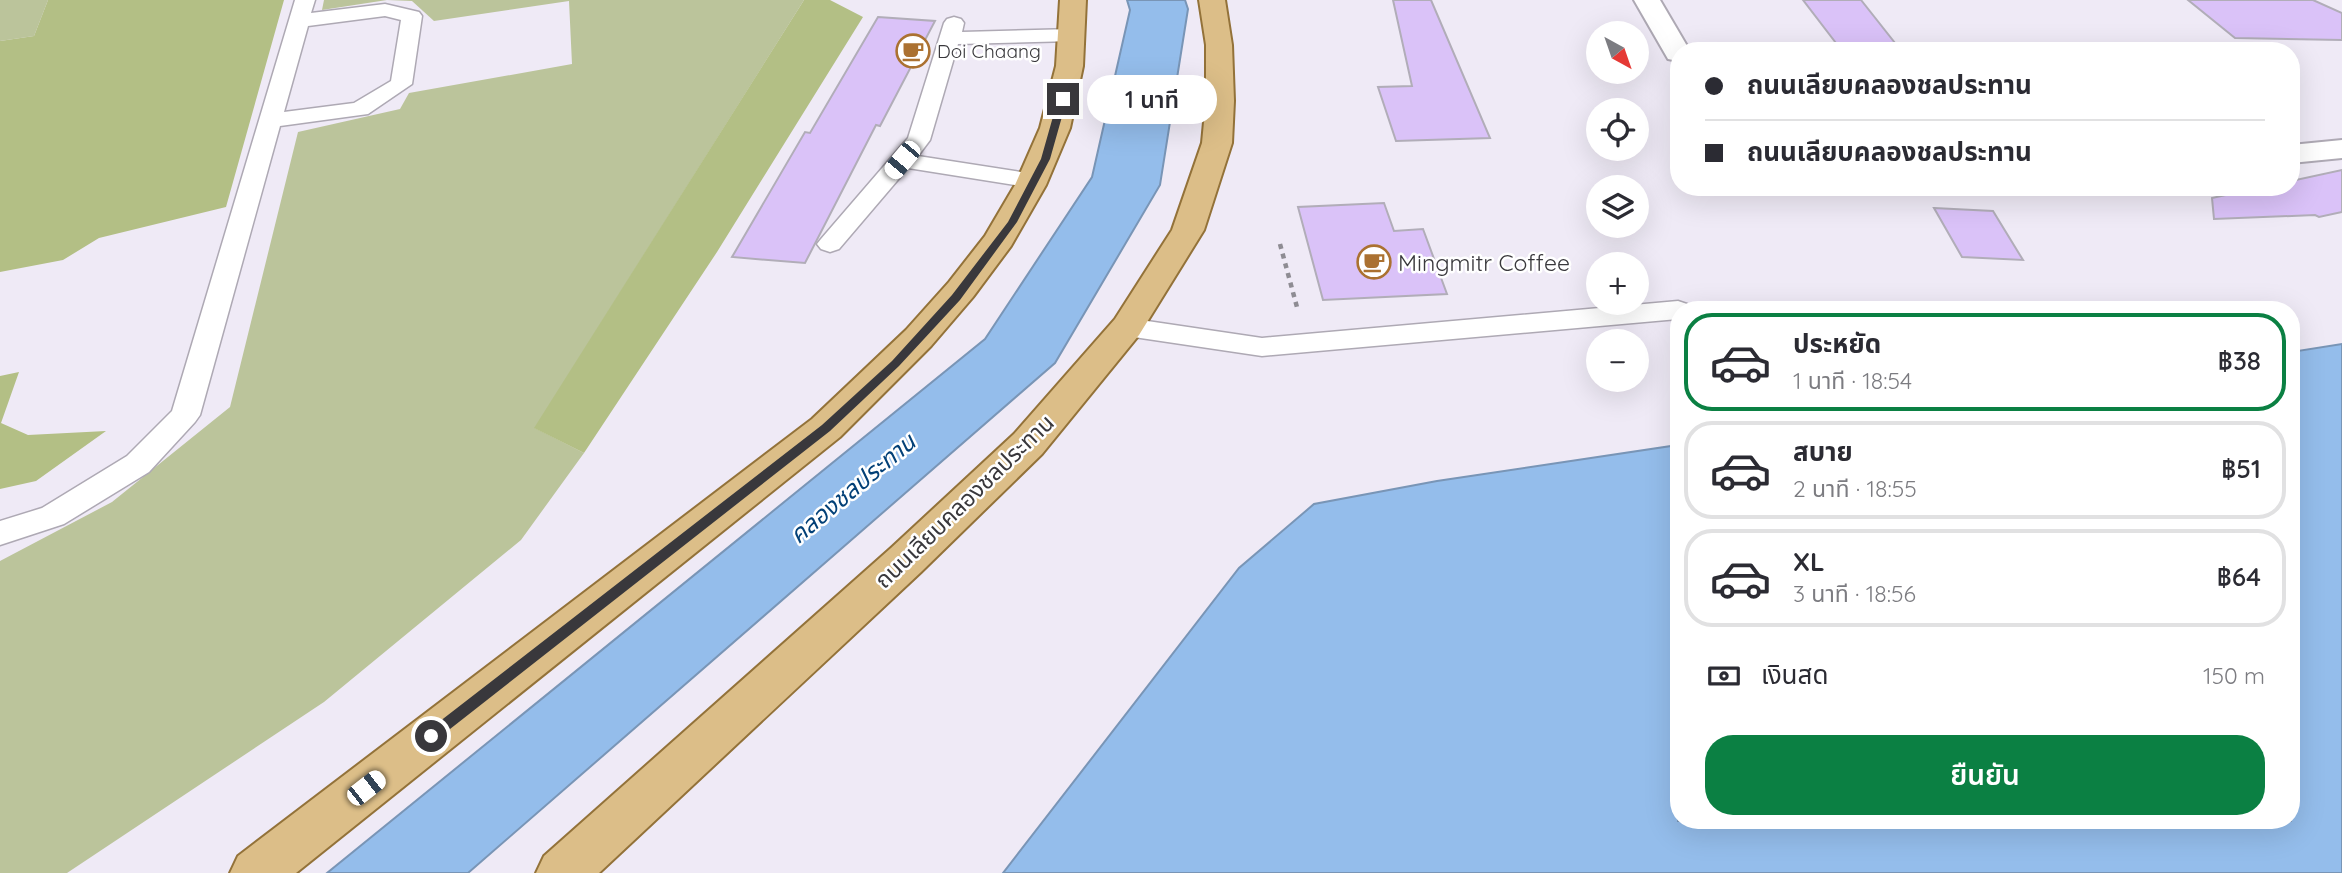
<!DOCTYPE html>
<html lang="th">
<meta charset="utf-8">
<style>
body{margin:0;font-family:Quicksand,"Noto Sans Thai",sans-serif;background:#f2f2f3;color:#2b2b33;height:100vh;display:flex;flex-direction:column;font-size:26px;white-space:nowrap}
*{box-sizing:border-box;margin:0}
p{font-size:23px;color:#7c7c81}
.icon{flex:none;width:38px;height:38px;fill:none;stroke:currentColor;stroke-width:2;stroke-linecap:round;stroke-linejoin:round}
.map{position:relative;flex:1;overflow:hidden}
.side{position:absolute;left:1670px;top:301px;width:630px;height:528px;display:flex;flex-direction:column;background:#fff;border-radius:28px;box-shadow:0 7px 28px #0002}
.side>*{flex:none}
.hud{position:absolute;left:1670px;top:42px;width:630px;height:154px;border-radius:28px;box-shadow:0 7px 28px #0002;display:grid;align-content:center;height:154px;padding:0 35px;background:#fff}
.needle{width:46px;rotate:140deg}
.controls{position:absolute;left:1586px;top:21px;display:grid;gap:14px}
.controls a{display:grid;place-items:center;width:63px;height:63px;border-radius:50%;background:#fff;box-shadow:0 7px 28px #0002;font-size:35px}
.end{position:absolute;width:32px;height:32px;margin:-16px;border:9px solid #39383c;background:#fff;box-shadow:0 0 0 4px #fff}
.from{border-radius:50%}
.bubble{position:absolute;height:49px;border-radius:24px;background:#fff;box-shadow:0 7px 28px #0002;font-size:23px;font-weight:600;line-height:49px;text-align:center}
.car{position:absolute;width:21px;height:42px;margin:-21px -10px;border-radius:9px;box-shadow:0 0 5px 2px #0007;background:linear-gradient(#fff 24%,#345 0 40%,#fff 0 76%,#345 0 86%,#fff 0)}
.hud b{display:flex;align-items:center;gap:24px;height:66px;font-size:26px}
.hud b+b{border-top:2px solid #e1e1e2}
.hud i{width:18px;height:18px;background:#2b2b33}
ul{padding:12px 0 0;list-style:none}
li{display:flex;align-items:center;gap:21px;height:98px;margin:0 14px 10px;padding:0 21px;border:4px solid #e1e1e2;border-radius:28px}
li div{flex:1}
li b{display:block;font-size:26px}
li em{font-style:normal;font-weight:600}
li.current{border-color:#0b8043}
li>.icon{width:63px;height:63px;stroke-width:1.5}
.pay{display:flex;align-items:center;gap:18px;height:77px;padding:0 35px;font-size:26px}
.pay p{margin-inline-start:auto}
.button{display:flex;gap:14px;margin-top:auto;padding:14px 35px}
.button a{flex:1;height:80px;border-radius:28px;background:#0b8043;color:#fff;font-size:28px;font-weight:600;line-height:80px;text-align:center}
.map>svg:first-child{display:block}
.green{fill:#bbc49b}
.forest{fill:#b3bf85}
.water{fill:#94bdeb;stroke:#7995b6;stroke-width:2}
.building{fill:#dac2f8;stroke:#b1adb8;stroke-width:2}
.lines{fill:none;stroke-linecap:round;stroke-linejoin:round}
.lane-casing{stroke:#aea9b4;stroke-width:3}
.street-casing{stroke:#aea9b4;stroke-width:4}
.primary-casing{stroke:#937239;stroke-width:4}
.path{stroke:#8e8c93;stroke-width:4.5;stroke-dasharray:5 5;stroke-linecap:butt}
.lane{fill:#fff;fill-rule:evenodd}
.street{fill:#fff;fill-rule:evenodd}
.primary{fill:#dcbe88;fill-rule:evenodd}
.route{fill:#39383c}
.labels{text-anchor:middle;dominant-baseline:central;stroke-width:5;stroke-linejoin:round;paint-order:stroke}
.far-poi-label{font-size:19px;fill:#39383c;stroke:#fff;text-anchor:start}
.poi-label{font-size:23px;fill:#39383c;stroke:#fff;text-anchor:start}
.street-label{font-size:23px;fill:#39383c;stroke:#fff}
.water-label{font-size:24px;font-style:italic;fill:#024077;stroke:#fff}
</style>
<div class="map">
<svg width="2342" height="873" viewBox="0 0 2342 873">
<rect width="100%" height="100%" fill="#efeaf6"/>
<!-- green -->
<path class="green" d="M0,0H48L34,36L0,41Z
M324,0H804L535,428L584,453L521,540L324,702L67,873H0V561L112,502L230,407L298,132L400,109L409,93L572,64L569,1L434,21L412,1L387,0L322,10Z"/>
<!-- forest -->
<path class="forest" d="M48,0H284L226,207L99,238L63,260L0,272V41L34,36Z
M804,0H830L863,17L717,252L584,453L534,428Z
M19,372L1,423L28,435L106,431L36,481L0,489V376Z"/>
<!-- water -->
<path class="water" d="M1127,0H1185L1188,9L1160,185L1055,363L468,873H327L985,339L1092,177L1130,10Z
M2342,344V873H1003L1239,568L1314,504L1437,481L1678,445V821H2291V352Z"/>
<!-- building -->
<path class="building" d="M1393,0H1431L1490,138L1396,141L1378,87L1412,86Z
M1803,0H1861L1895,43H1836Z
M2188,0H2313L2342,13V40L2235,38Z
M878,17L935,21L880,126L876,125L805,263L732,257L805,132L810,133Z
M2342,170V212L2319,217L2315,215L2214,219L2212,198L2262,187H2291V181Z
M1384,203L1394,231L1423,229L1447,294L1323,300L1298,207Z
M1934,208L1993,211L2023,260L1962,257Z"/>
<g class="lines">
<defs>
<path id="lane" d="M295,0H315L311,13L385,4L419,12L422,16L412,84L368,114L280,126L200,415L195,422L149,472L64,524L0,545V521L42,508L127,456L172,411ZM385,16L401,20L391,81L354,103L284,112L308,26Z
M954,17L961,19L964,23L962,32L1073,29L1080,31L1083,35L1080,39L1073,41L958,44L930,140L918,156L1034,174L1042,176L1046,181L1042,186L1034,188L908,168L839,249L830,252L821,249L817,244L821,239L908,138L944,23L947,19Z
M1678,301L1687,304L1691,310H1678V319L1262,356L1127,336L1117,333L1113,327L1117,321L1127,318L1262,338Z"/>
<path id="street" d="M1634,0H1660L1690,51H1678V61L1668,59Z
M2342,140V158L2291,163V145Z"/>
<path id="primary" d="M1060,0H1086L1083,66L1070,128L1046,185L1011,246L973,297L931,346L840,437L296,873H230L238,856L812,419L906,330L949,282L985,236L1015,185L1040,128L1056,66Z
M1199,0H1225L1232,45L1234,101L1232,143L1204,230L1139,335L1042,454L921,572L599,873H536L544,856L891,548L1014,434L1115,319L1172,230L1202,143L1206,101V45Z"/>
</defs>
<!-- lane casing -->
<use href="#lane" class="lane-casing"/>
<!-- street casing -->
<use href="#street" class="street-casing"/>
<!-- primary casing -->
<use href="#primary" class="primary-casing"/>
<!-- path -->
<path class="path" d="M1280,244L1298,311"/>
<!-- lane -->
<use href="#lane" class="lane"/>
<!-- street -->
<use href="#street" class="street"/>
<!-- primary -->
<use href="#primary" class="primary"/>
</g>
<!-- route -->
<path class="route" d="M1063,96L1067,99L1050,159L1017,222L960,300L899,366L830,431L436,740H426V732L822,425L892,361L952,295L1008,222L1041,159L1058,99Z"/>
<!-- icons -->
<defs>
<symbol id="cafe-ring" viewBox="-11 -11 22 22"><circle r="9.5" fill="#fff" stroke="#ab7131" stroke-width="1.5"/><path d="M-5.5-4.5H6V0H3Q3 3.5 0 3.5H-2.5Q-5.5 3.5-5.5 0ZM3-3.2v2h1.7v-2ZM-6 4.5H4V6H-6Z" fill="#ab7131"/></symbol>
</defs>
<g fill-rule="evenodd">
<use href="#cafe-ring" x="894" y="32" width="38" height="38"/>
<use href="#cafe-ring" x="1355" y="243" width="38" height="38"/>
</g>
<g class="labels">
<!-- far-poi labels -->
<g class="far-poi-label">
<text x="937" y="51">Doi Chaang</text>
</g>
<!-- poi labels -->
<g class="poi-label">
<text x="1398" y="262">Mingmitr Coffee</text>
</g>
<!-- street labels -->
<g class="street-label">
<text transform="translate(964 501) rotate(-44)">ถนนเลียบคลองชลประทาน</text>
</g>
<!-- water labels -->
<g class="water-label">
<text transform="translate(852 488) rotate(-40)">คลองชลประทาน</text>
</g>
</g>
</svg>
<div class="controls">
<a><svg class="needle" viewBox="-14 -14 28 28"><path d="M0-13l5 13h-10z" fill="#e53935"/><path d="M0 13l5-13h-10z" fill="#7c7c81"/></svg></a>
<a><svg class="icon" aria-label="locate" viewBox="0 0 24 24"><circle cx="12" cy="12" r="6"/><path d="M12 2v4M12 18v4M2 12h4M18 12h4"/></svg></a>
<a><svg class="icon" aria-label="layers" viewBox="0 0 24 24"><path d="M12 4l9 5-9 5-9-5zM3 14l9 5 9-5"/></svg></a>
<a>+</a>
<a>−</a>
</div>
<i class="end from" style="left:431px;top:736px"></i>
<i class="end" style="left:1063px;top:99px"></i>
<div class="bubble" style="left:1087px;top:75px;width:130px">1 นาที</div>
<i class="car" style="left:902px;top:160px;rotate:220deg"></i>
<i class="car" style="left:366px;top:788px;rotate:52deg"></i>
<div class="hud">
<b><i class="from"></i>ถนนเลียบคลองชลประทาน</b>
<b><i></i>ถนนเลียบคลองชลประทาน</b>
</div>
<section class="side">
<ul>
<li class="current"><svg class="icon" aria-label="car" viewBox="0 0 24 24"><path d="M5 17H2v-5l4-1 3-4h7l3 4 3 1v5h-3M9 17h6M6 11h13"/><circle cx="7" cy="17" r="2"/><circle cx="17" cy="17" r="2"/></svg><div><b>ประหยัด</b><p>1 นาที · 18:54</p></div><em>฿38</em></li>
<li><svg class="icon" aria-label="car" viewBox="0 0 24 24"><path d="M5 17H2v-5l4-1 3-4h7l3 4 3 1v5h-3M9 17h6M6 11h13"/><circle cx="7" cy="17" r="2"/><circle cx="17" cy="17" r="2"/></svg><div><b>สบาย</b><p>2 นาที · 18:55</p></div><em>฿51</em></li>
<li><svg class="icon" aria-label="car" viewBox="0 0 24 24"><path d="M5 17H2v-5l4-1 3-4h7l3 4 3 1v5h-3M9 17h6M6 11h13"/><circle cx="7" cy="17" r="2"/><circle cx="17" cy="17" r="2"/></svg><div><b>XL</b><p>3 นาที · 18:56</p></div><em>฿64</em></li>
</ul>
<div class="pay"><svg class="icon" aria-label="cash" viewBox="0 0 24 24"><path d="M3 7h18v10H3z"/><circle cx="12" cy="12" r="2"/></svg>เงินสด<p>150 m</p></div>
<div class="button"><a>ยืนยัน</a></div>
</section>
</div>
